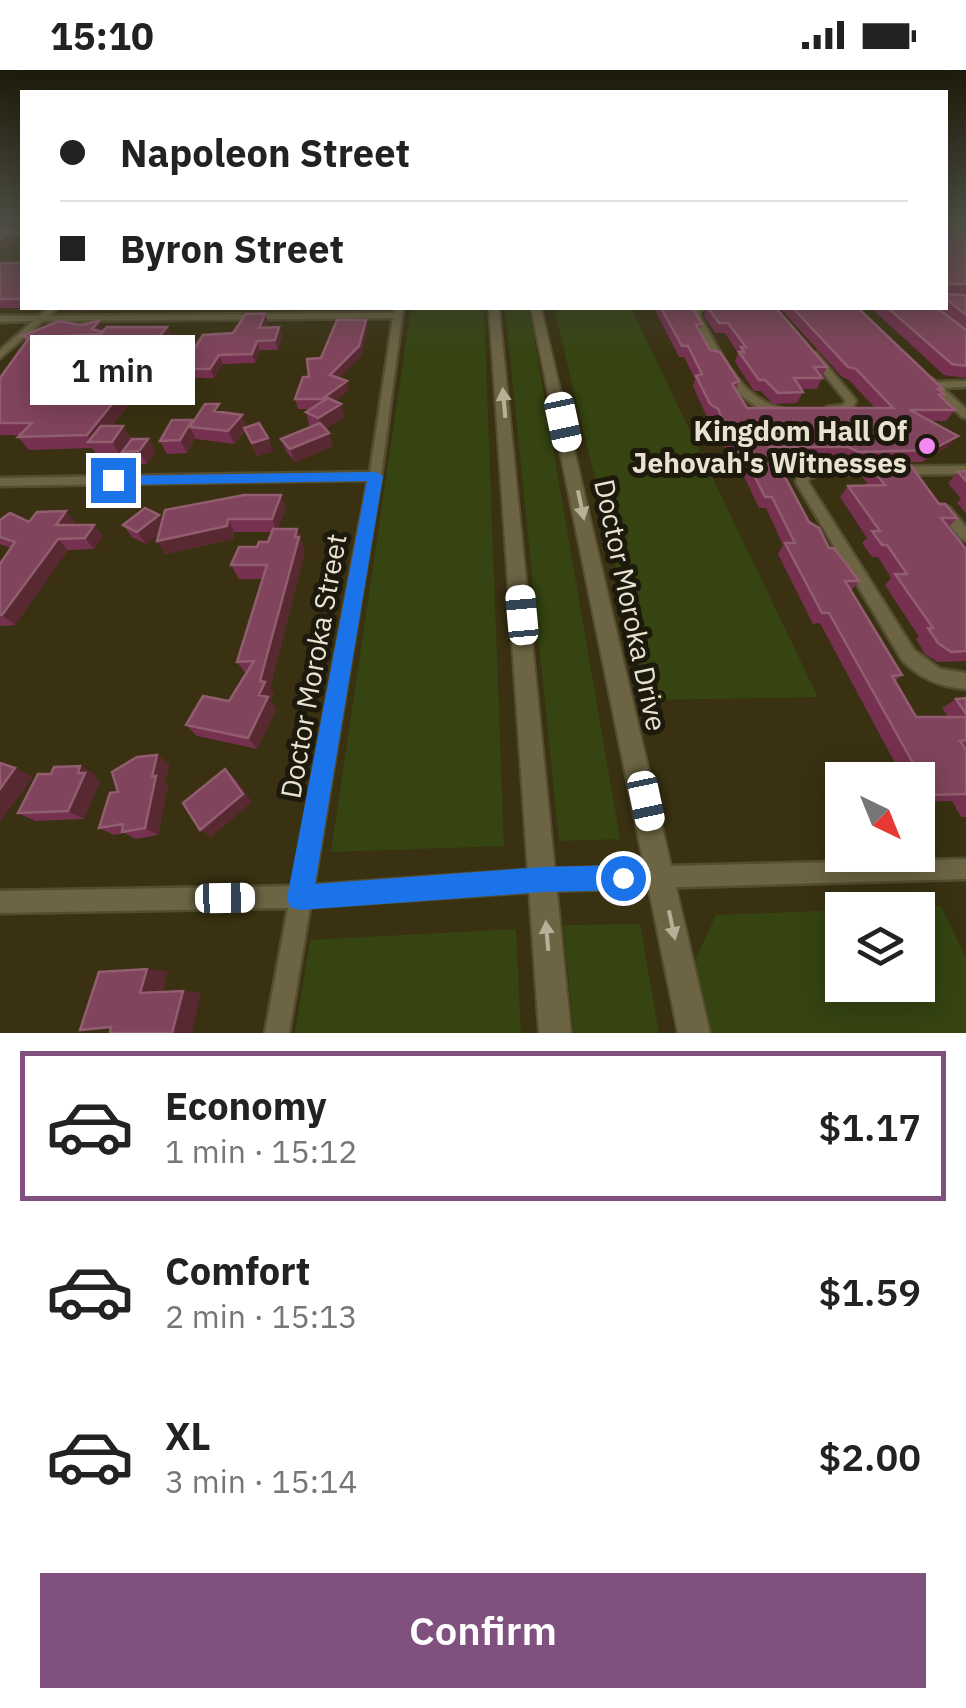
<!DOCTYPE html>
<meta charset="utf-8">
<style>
body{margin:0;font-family:"IBM Plex Sans",sans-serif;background:#f2f2f2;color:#222;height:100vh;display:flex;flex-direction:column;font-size:38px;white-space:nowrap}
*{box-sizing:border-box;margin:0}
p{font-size:32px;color:#767676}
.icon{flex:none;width:55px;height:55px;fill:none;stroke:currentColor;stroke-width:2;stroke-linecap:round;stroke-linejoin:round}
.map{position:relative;height:963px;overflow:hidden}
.side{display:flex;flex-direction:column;background:#fff;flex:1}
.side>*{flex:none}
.banner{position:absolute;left:20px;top:20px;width:928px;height:220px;border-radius:0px;box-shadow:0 5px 25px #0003;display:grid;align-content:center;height:220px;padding:0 40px;background:#fff}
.needle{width:65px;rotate:137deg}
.controls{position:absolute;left:825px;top:692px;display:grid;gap:20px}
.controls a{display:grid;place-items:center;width:110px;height:110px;border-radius:0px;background:#fff;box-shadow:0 5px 25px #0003;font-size:50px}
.end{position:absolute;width:45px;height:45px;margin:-22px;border:12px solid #1a73e8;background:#fff;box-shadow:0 0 0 5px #fff}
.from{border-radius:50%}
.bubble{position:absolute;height:70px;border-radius:0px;background:#fff;box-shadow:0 5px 25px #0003;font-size:32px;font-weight:600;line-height:70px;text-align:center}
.car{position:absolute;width:30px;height:60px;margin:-30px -15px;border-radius:12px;box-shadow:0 0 8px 2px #0007;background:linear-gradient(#fff 24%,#345 0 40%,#fff 0 76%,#345 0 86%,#fff 0)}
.banner b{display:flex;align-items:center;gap:35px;height:95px;font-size:38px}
.banner b+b{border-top:2px solid #e0e0e0}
.banner i{width:25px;height:25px;background:#222}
ul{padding:18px 0 0;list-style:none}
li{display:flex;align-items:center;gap:30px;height:150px;margin:0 20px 15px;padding:0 20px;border:5px solid transparent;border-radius:0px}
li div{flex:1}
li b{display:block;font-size:38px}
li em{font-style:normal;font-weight:600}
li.on{border-color:#80507f}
li>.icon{width:90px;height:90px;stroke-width:1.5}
.action{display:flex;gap:20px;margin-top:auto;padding:20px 40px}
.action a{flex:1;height:115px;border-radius:0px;background:#80507f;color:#fff;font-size:40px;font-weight:600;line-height:115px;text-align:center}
.status{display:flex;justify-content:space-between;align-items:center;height:70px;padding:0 50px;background:#fff;direction:ltr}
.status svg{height:28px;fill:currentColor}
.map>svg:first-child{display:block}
.green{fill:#354411}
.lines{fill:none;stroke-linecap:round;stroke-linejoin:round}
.minor-casing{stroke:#554d31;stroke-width:5}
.tertiary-casing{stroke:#554d31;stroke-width:4}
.minor{fill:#6c6443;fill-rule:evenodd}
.tertiary{fill:#6c6443;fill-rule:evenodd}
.wall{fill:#75314f;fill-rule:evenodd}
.shaded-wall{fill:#582931}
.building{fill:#81445d;stroke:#915d6f;stroke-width:2.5;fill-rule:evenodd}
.oneway{fill:#b6b098}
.route{fill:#1a73e8}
.poi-dot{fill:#f389f1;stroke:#1d190c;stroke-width:4}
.labels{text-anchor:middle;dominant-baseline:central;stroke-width:10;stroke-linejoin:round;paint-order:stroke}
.poi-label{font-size:28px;font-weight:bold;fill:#e8e3d1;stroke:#1d190c;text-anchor:end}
.street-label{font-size:28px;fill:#e8e3d1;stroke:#1d190c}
</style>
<div class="status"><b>15:10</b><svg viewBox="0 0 49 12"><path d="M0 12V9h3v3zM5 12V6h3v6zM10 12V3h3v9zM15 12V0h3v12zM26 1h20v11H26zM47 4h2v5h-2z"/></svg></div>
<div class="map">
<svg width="966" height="963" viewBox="0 0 966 963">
<rect width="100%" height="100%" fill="#393112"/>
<!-- green -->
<path class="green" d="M411,238H484L504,776L331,782Z
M505,238H529L620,769L559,771Z
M554,238H631L818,627L648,630Z
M941,836L966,888V963H706L691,899L716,845L842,840V915H918V840H844Z
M640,854L659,963H574L563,855Z
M516,859L521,963H295L310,870Z"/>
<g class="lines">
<defs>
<path id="minor" d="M966,152V156L945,157V153Z
M0,160H22V164H0Z
M49,238H57L49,246L394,243L395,238H403L381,406L314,815L543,799L966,789V809L543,821L310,837L289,963H265L288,838L0,843V821L292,816L368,410L0,416V408L370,402L393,248L43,251L0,288V280L33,251L0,252V246H39Z
M695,238H704L700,241V247C722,284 738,328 784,339V343C734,343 713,284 692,247V240Z
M810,283H816L855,329L856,331L851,340L827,341V337L843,335L846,331L810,287Z
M930,308L937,312L966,311V317L943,318L966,339V348L962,347L927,313V309Z
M966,396V404L818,405L809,409L808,412L914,580L940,599L966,603V619C941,617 920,609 902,590L796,412L799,404L816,397Z
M944,435L949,437L966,457V471L961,469L939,443L938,440Z"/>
<path id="tertiary" d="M489,238H499L571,963H539Z
M531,238H541L710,963H678Z"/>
</defs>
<!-- minor casing -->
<use href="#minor" class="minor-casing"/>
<!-- tertiary casing -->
<use href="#tertiary" class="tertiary-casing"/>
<!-- minor -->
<use href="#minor" class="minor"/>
<!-- tertiary -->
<use href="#tertiary" class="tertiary"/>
</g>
<!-- wall -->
<path class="wall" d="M945,152L966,164V223L945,224Z
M0,193H22V238H32H0Z
M945,224L966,225V308L944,305L871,238H937L951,248L938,238H945Z
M654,238H692L702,254L699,261L710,280L739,311L736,320L747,338H875L849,310L842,307L780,238H858L943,319L941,322L944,324L942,327L955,340L946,351H930L948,377L922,392L851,393L841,388H775L809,452L829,478L859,511L851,521L902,605L895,611L916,647H948L942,638L956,629L966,628V678H965L966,680V747H961L952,731L918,732V710H904L820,553L813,554L778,484L783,475L766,438H759L742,402H735L713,350L706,345L693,316L695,309L684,287H679Z
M706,238H776L827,297L817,319H801L803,322L797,333L773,334L761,321H754L735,292L738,283L725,263H715L704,246Z
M265,244L268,253L266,258L282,266L278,280H260L255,293L223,294L214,308H185L181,299L233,263Z
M366,250L367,259L361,286L339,308L349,320L334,331L341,334L344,347L325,359L329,363L333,376L295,392L286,381L281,369L312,356L309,355L306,342L311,339H298L295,329L321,288Z
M104,260L173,268L168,275L170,280L112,356L131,368L120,385H97L92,378L29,380L18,367L20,365H0V308L26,272L22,266ZM90,277L97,288H120L108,301L47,302L59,278Z
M222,342L268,368L273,381L257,386L245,361L234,374L196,369L195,368L187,383L167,384L160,371L193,352Z
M156,381L147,394H131L122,382Z
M871,397L939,434L957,448L948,458L966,479V591L938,592L925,584L916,569L919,567L885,515L891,508L878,487H872L862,473L867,468L840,427L848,416L868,415L863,408Z
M966,401V443L957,433L961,429L948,413L958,402Z
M286,438L278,459H297L305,481L270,618L274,624L270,630L276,639L257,679L197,666L186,655L229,631L246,604L237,592L263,509H239L231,495L257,477L268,472L272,462H234V469L165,484L157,471L158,464L146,474L132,467L123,455Z
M0,450L29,452H75L73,455L103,466L94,479L68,480L15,555L0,556V494L11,478L0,474Z
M157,685L169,694L165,713L168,715L158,765L136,769L124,763L114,765L99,758L118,722Z
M80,696L95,705L94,708L100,711L84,749L35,751L18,743L51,704Z"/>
<!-- shaded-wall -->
<path class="shaded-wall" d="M12,161L17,170L0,181V169Z
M75,238H103L78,242Z
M265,244L268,253L262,267L259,258Z
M366,250L367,259L361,286L333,315L330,305Z
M99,251L106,263L102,267L92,259Z
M167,257L173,268L168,275L170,280L100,372H92L87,365Z
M279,257L282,266L278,280L275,270Z
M52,267L59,278L47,302V314L36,295Z
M257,271L260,280L255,293L252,284Z
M219,285L223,294L214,308L210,299Z
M347,311L349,320L325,339L322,329Z
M341,334L344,347L322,361L318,348Z
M242,345L247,358L234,374L228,361Z
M192,350L195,357H190L195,368L187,383L180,370Z
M123,356L131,368L120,385L112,372Z
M329,363L333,376L295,392L290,379Z
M958,366L948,377L922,392L931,380Z
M268,368L273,381L257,386L252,373Z
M148,369L156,381L147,394L139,381Z
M281,425L286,438L277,462L272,449Z
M66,441L75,452L66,466L56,455Z
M159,445L167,458L146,474L137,462Z
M228,449L234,462V469L165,484L157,471Z
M94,455L103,466L94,479L85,468Z
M297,459L305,481L270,618L274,624L270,630L276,639L257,679L248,668Z
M58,469L68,480L15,555L2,545Z
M157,685L169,694L165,713L168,715L158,765L145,758L152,707Z
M80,696L95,705L94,708L100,711L84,749L68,741Z
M15,698L33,707L0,752V719Z
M225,699L235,708L252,732L211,767L200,760Z
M147,899L168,901L162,924L140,923Z
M183,921L201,922L192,963H172Z"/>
<!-- building -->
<path class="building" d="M945,152L966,164V214H950L945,210Z
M12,161L0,169V162Z
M0,193H22V229H0Z
M945,224L966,225V245L945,228Z
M661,238H692L702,254L696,255L710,280L720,282L739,311L732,314L747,338H893L856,299L848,297L793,238H858L943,319H938L944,324L939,325L955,340H910L958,366L931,380L859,382L848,377H769L809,452L819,458L829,478H834L859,511H845L902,605L892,606L916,647H966V670L960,671L966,680V724L931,725L829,543H822L785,473H795L772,427H765L747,391H741L718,339L710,334L696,306L702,304L688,276H682Z
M708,238H776L827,297H814L822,308H794L803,322L778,323L765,310H759L739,282H744L741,277H746L728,253H719Z
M888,238H937L966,260V296L952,294Z
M246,244H265L259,258L279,257L275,270L257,271L252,284L219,285L210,299H181L203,265L233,263Z
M337,250H366L359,276L330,305L347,311L322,329H295L303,307H309L307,289L321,288Z
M59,251L80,255L99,251L92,259L102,262L107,257H167L157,269H165L87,365L18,367L32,353H0V308L29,268L22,266ZM101,264L90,276H131L108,301L39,302L42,294L36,295L52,267Z
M328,328L341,334L318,348L306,342Z
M205,334H219L214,341L242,345L228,361L190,357Z
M172,350H192L180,370L160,371Z
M259,353L268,368L252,373L244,358Z
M320,353L329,363L290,379L281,369Z
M101,356H123L112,372H88Z
M132,369H148L139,381L122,382Z
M911,396L939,434H945L957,448H941L966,479V581L951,582L938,573L928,558H933L895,504H907L887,475H882L872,461H880L848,416L885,415L871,397Z
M966,401V411L958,402Z
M244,425H281L272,449H228L227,456L157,471L165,440Z
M145,438L159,445L137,462L123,455Z
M66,441L56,455H94L85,468L58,469L2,545H0V494L15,472L0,467V450L10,443L29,452L37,442Z
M273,459H297L295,467H299L260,611L265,612L259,625L268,627L248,668L186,655L203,626L229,631L254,591L237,592L267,495H231L239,477H257L259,472H268Z
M966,628V644L956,629Z
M157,685L152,707L156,706L145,758L122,762L123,754L99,758L110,723L118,722L112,702L137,687Z
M0,693L15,698L0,719Z
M80,696L78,703H85L68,741L18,743L38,704H51L54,697Z
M225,699L243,724L200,760L183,733Z
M147,899L140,923L183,921L172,963H110L111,957L80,960L99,902Z"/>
<!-- one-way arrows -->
<defs><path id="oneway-solid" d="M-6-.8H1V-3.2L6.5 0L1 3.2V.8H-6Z" transform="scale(2.5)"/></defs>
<g class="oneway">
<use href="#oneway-solid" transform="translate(504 333) rotate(-95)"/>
<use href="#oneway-solid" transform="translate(581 435) rotate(78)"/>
<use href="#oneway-solid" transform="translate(672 855) rotate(78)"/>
<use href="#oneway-solid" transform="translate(547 866) rotate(-95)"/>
</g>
<!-- sky -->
<linearGradient id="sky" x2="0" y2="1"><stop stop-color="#1f1b0a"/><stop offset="0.53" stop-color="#4e4e44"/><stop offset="1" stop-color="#4e4e44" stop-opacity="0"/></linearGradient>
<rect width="966" height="287" fill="url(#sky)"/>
<!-- route -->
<path class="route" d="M376,402L383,406L315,814L543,797L623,795L632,799L635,808L632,817L623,820L543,822L300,840L290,837L287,828L367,411L113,415L106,410L113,406Z"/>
<!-- markers -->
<circle class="poi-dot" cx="927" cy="376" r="10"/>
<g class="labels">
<!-- poi labels -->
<g class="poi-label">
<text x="907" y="360">Kingdom Hall Of<tspan x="907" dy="32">Jehovah's Witnesses</tspan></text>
</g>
<!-- street labels -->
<g class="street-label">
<text transform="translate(631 535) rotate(78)">Doctor Moroka Drive</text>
<text transform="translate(313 596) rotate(-80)">Doctor Moroka Street</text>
</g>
</g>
</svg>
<div class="controls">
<a><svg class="needle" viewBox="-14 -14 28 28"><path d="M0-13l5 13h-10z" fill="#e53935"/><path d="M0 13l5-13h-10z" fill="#767676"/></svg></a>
<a><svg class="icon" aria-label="layers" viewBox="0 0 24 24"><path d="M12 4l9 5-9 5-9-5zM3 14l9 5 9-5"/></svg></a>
</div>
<i class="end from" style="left:623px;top:808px"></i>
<i class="end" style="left:113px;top:410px"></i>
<div class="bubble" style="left:30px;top:265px;width:165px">1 min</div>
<i class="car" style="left:563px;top:352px;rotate:168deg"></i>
<i class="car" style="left:522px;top:545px;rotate:355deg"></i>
<i class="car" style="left:646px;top:731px;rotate:168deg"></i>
<i class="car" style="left:225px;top:828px;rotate:89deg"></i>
<div class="banner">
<b><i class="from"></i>Napoleon Street</b>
<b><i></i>Byron Street</b>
</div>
</div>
<section class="side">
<ul>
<li class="on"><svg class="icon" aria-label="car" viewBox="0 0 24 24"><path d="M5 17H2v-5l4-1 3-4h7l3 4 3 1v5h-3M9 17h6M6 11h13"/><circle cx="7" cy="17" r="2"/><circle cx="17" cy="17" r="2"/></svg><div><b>Economy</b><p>1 min · 15:12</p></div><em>$1.17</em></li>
<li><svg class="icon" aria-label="car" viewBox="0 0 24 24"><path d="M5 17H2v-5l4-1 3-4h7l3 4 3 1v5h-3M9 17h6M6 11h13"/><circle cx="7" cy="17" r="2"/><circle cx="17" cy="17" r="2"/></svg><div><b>Comfort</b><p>2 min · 15:13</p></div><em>$1.59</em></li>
<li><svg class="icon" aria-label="car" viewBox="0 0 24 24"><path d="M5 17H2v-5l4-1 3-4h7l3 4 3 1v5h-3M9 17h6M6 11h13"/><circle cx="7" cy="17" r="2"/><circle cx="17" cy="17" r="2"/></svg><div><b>XL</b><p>3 min · 15:14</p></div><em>$2.00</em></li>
</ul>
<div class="action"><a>Confirm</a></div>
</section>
